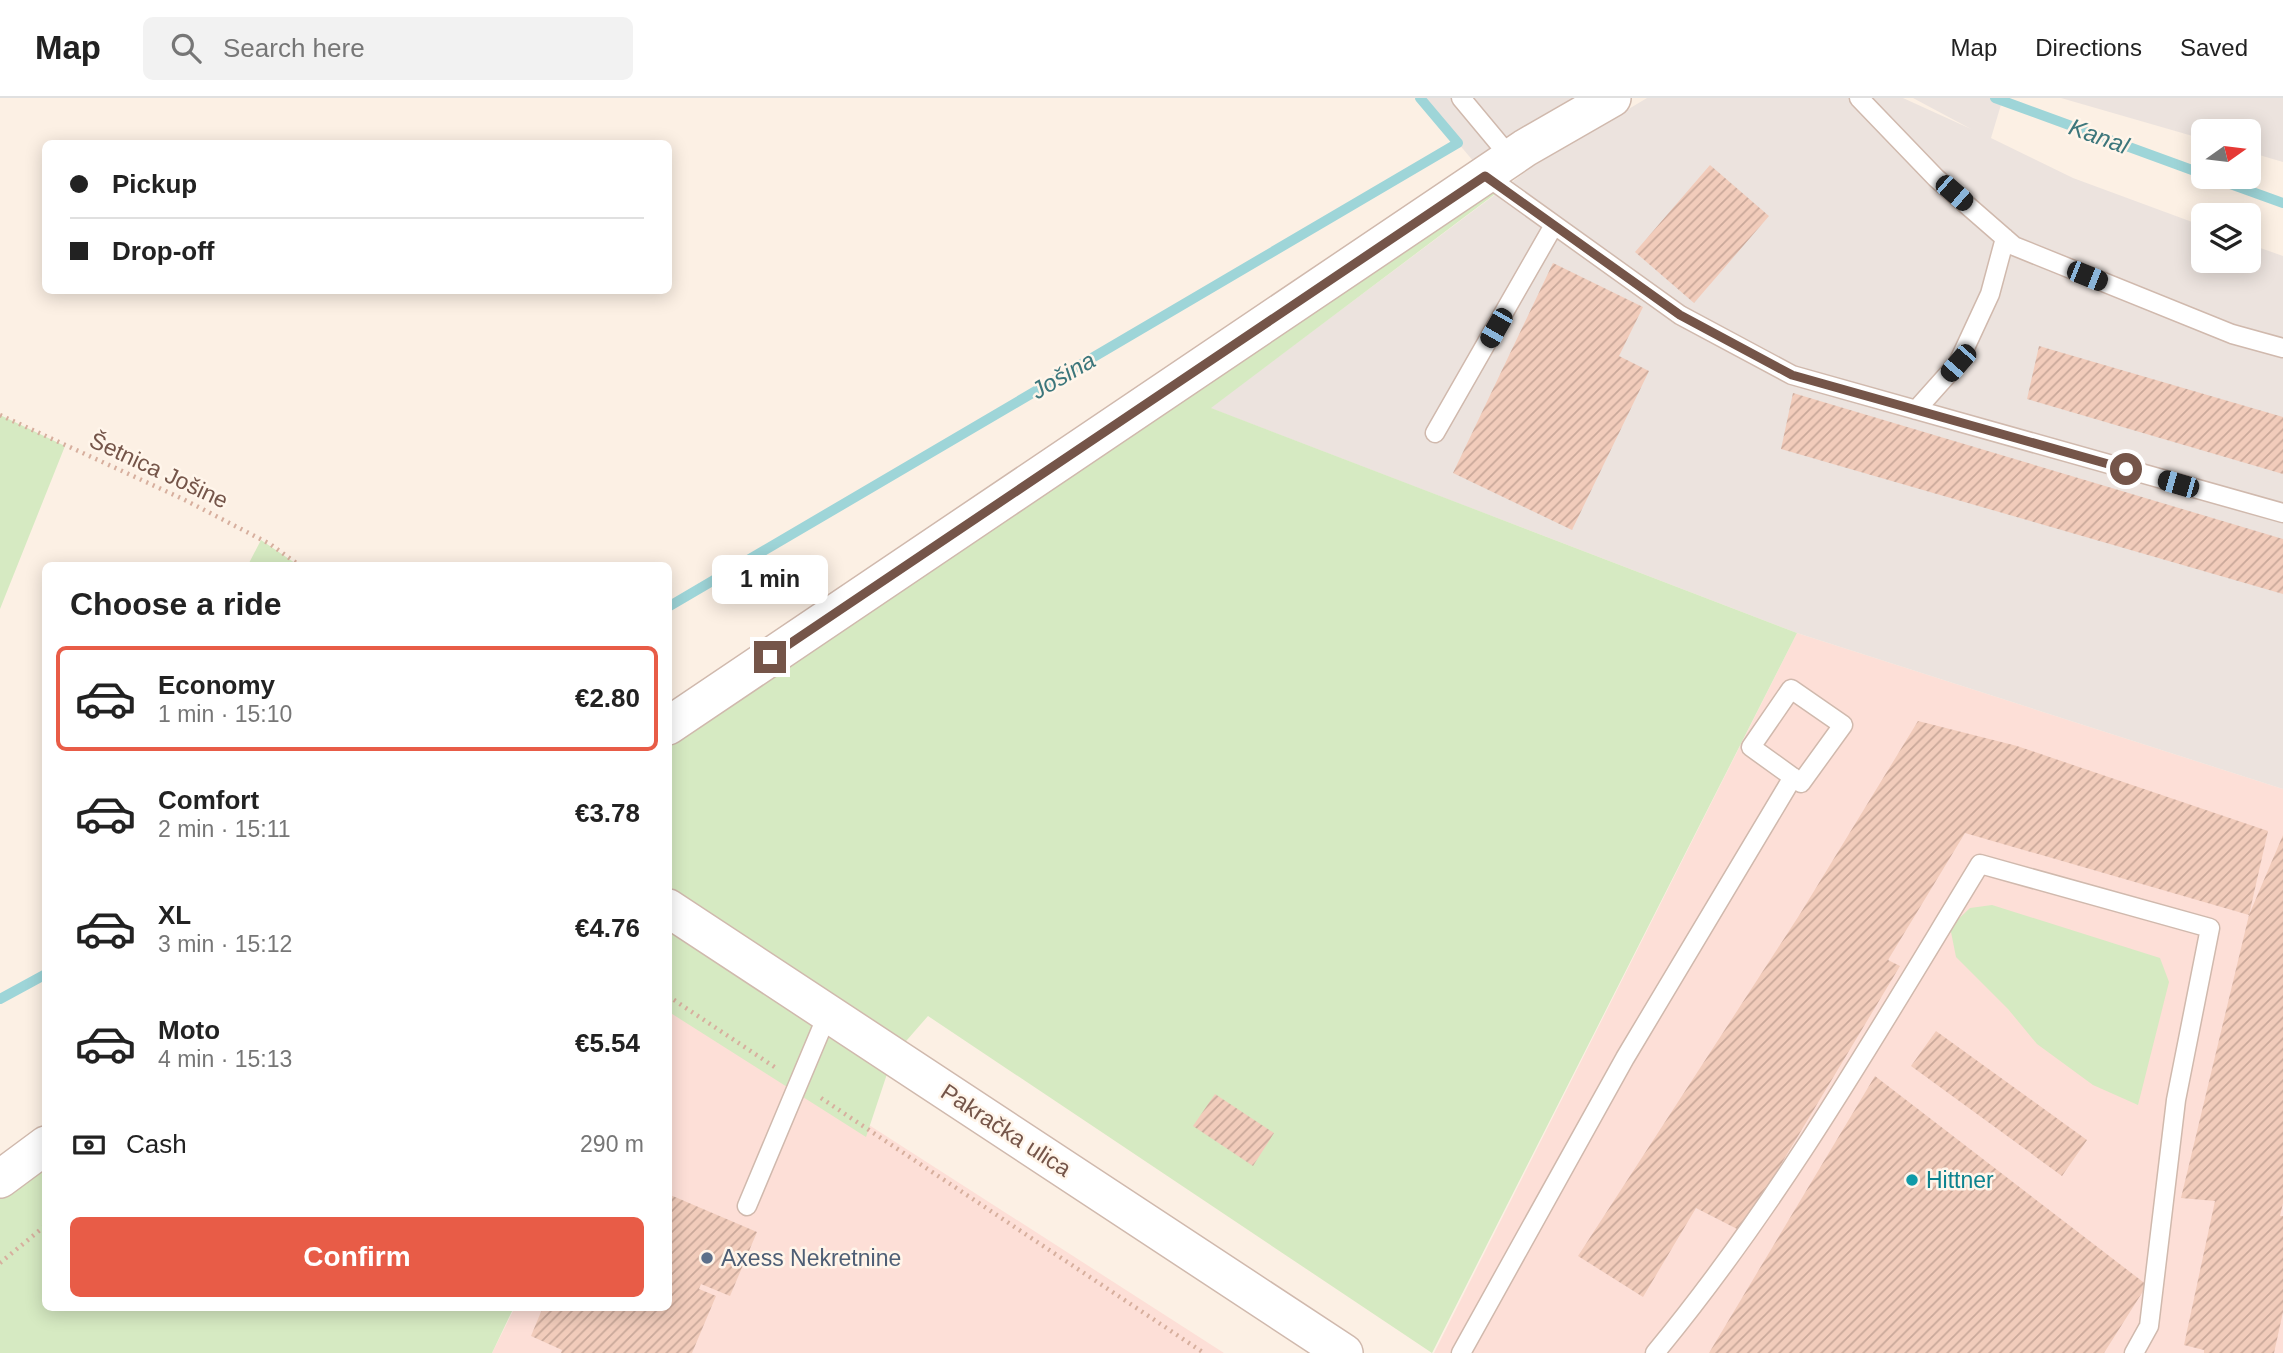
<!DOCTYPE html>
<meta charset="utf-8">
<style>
body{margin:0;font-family:Helvetica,sans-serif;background:#f2f2f2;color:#222;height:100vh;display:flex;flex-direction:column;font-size:26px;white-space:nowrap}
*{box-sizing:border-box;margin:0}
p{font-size:23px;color:#767676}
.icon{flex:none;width:38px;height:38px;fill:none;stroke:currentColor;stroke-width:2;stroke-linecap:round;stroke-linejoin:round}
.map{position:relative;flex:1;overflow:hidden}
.drawer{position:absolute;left:42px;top:464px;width:630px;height:749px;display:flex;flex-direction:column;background:#fff;border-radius:10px;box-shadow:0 4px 18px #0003}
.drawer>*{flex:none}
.top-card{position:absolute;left:42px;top:42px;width:630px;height:154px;border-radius:10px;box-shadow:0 4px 18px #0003;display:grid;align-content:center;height:154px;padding:0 28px;background:#fff}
.needle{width:46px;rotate:76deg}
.fabs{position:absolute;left:2191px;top:21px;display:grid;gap:14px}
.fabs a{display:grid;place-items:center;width:70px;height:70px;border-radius:10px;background:#fff;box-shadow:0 4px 18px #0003;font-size:35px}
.end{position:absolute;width:32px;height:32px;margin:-16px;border:9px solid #755549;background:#fff;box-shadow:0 0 0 4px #fff}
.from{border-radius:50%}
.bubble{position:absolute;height:49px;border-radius:10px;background:#fff;box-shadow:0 4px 18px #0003;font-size:23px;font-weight:600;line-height:49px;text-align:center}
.car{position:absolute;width:21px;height:42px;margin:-21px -10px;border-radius:9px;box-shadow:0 0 5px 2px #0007;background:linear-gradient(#222 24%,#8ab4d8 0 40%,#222 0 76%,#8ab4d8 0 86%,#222 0)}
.top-card b{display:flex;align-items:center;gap:24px;height:66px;font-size:26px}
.top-card b+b{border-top:2px solid #e0e0e0}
.top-card i{width:18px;height:18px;background:#222}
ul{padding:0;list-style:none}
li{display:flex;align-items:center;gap:21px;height:105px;margin:0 14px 10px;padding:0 14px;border:4px solid transparent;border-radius:10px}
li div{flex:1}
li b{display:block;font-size:26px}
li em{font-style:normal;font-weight:600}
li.current{border-color:#e85c47}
li>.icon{width:63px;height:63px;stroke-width:1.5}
h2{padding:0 28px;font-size:32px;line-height:84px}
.pay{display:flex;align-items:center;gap:18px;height:77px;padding:0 28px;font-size:26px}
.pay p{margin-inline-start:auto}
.button{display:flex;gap:14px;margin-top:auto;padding:14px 28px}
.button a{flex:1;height:80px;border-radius:10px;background:#e85c47;color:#fff;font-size:28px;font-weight:600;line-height:80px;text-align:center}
header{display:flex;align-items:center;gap:42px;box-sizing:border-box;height:98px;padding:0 35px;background:#fff;border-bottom:2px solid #e0e0e0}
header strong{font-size:33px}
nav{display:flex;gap:38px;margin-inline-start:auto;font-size:24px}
.search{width:490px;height:63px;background:#f2f2f2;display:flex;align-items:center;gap:18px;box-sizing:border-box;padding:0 24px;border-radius:10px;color:#767676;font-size:26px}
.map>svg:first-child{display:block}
.commercial{fill:#fddfd7}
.industrial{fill:#ece3de}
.grass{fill:#d6eac2}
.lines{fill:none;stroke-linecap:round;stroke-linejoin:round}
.stream{stroke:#9ed5d8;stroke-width:10}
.building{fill:url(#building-hatch)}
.lane-casing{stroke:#d0b9ad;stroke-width:21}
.street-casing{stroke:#d0b9ad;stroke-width:40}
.path{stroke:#d7af9e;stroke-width:4.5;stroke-dasharray:2 5;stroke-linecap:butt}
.lane{stroke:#fff;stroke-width:18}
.street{stroke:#fff;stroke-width:37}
.route{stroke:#755549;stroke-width:9}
.culture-dot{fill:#0f9aa8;stroke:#fff5ea;stroke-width:2.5}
.service-dot{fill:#5c6f8a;stroke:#fff5ea;stroke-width:2.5}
.labels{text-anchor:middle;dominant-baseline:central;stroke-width:5;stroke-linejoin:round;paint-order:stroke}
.street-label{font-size:23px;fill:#755549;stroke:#fff5ea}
.culture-label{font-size:23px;fill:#0d838f;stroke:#fff5ea;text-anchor:start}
.service-label{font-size:23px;fill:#4e5e75;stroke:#fff5ea;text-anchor:start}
.water-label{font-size:24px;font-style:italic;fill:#3c767b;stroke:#fff5ea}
</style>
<header>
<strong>Map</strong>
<div class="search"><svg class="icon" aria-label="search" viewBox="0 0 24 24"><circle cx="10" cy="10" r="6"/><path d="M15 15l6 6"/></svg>Search here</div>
<nav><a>Map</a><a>Directions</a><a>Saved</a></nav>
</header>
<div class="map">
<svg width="2283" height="1255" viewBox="0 0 2283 1255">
<defs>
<pattern id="building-hatch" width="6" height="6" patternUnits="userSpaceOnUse" patternTransform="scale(1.75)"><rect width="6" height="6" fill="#f2ccbb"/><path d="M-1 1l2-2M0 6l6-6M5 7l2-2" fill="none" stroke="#c9a89a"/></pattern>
</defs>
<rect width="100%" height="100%" fill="#fcf0e4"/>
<!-- commercial -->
<path class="commercial" d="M1797,535L2283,691V1255H1434Z
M673,901L1224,1255H492L515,1209H668V910Z"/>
<!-- industrial -->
<path class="industrial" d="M1420,0H1612L1485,77Z
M1647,0H1903L1971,31L1913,0H2003L1991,40L2073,80L2203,128V163H2249V146L2283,158V691L1797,535L1210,310L1532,69Z
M2061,0H2283V64L2249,54V33H2203V41Z"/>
<!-- grass -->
<path class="grass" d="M1485,77L1503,90L1211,310L1797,535L1432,1255L928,918L893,958L866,1039L669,914L668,628Z
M0,317L65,348L0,511Z
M261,442L298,467H248Z
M1992,807L2160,860L2169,884L2138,1007L2093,987L2037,946L2008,911L1956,859L1950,829L1970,810Z
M45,1054L46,1209H514L492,1255H0V1085Z"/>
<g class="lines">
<!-- stream -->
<path class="stream" d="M1995,0L2203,76
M2211,79L2283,105
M668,509L1458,45L1420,0
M0,901L46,876"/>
</g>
<!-- building -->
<path class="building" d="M1710,67L1769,118L1694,205L1635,154Z
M1553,165L1643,209L1619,258L1649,273L1572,432L1453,375Z
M2039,248L2283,319V376L2027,301Z
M1793,295L2283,441V496L1781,351Z
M1918,623L2017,648L2268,733L2249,817L2283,737V1105L2280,1118H2283V1214L2274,1255H2204V1252L2184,1247L2215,1103L2181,1100L2249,817L1965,735L1888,862L1900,868L1741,1133L1696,1110L1643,1199L1578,1158L1800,816Z
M1936,933L2087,1042L2062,1078L1911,968Z
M1875,978L2147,1187L2104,1255H1709Z
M1215,996L1274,1035L1253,1068L1193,1028Z
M668,1096L757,1134L730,1198L701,1186L699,1191L716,1198L692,1255H561L562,1252L531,1238L543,1209H668Z"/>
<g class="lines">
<defs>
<path id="lane" d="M1461,0L1511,60
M1859,0L1936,80L2014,148L2232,236L2283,250
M1485,77L1680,217L1792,277L2283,415
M1916,312L1958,265L1990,196L2005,140
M1435,335L1554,127
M1791,591L1843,627L1801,685L1751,649Z
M747,1108L828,915
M1461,1255L1625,960L1793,679
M1655,1255C1780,1104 1878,933 1980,766L2210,830L2176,1002L2149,1228L2134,1255"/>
<path id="street" d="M668,628L1525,50L1612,0
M668,810L1344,1255
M0,1081L46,1047"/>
</defs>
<!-- lane casing -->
<use href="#lane" class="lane-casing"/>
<!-- street casing -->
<use href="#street" class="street-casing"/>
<!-- path -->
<path class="path" d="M0,317L183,401L270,446L299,467
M668,898L776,970
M821,1000L1204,1255
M0,1165L46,1127"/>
<!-- lane -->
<use href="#lane" class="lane"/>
<!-- street -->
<use href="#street" class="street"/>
</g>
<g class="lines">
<!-- route -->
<path class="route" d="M770,559L1485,78L1680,217L1792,277L2126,371"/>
</g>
<!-- markers -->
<circle class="culture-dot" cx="1912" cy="1082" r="7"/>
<circle class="service-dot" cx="707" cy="1160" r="7"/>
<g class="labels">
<!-- street labels -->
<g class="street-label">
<text transform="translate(159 372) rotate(25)">Šetnica Jošine</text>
<text transform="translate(1006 1032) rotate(33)">Pakračka ulica</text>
</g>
<!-- culture labels -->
<g class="culture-label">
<text x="1926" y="1082">Hittner</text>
</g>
<!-- service labels -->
<g class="service-label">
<text x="721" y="1160">Axess Nekretnine</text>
</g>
<!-- water labels -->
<g class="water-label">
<text transform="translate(2099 38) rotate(20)">Kanal</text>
<text transform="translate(1063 277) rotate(-30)">Jošina</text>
</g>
</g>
</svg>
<div class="fabs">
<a><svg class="needle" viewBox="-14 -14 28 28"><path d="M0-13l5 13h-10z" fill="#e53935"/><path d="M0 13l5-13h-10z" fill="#767676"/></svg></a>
<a><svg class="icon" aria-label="layers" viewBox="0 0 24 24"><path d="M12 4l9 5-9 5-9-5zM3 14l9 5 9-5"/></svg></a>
</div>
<i class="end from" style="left:2126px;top:371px"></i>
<i class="end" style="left:770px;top:559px"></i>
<div class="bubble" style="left:712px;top:457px;width:116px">1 min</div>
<i class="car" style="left:1954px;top:95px;rotate:131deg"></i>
<i class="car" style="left:2087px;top:178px;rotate:112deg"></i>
<i class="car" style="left:1496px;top:230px;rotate:210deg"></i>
<i class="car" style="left:1958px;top:265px;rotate:221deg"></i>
<i class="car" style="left:2178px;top:386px;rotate:286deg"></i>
<div class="top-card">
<b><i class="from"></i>Pickup</b>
<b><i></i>Drop-off</b>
</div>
<section class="drawer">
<h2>Choose a ride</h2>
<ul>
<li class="current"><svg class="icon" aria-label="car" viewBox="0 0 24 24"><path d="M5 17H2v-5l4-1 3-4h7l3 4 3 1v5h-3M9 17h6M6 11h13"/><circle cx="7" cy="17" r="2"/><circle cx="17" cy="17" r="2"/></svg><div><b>Economy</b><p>1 min · 15:10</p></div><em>€2.80</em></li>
<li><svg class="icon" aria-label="car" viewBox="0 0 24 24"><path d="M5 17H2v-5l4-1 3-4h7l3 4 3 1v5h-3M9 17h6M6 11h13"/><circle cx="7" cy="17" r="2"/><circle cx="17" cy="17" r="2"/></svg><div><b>Comfort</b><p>2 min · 15:11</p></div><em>€3.78</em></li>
<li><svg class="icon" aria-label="car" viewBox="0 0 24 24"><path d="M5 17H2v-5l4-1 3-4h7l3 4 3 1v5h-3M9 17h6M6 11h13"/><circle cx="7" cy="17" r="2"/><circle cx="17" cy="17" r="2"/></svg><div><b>XL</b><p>3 min · 15:12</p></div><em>€4.76</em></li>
<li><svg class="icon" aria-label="car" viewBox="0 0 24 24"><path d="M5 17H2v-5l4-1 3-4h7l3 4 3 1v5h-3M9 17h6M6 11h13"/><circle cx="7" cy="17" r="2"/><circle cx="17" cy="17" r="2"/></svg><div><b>Moto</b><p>4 min · 15:13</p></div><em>€5.54</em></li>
</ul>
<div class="pay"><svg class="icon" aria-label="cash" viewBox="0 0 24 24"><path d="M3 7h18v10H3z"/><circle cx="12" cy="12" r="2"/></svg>Cash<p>290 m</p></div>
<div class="button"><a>Confirm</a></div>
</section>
</div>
